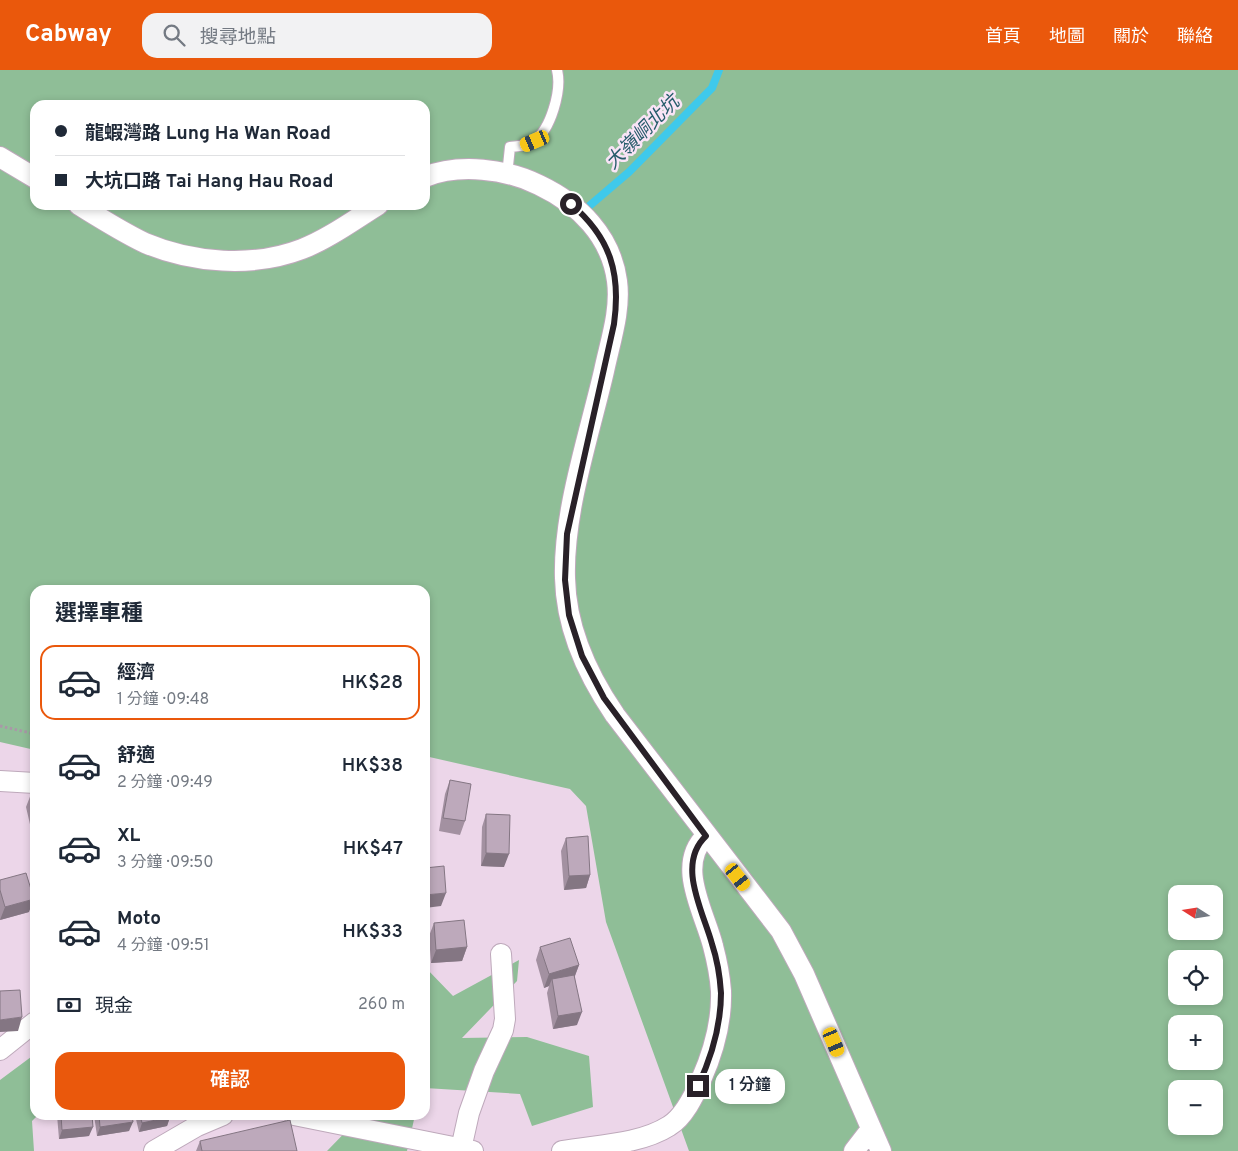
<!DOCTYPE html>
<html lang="zh-TW">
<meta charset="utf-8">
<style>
body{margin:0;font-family:Overpass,"Noto Sans TC",sans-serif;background:#f2f2f3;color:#1f2937;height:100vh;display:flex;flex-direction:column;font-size:19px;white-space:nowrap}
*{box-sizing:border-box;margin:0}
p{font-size:16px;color:#747a83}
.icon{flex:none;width:28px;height:28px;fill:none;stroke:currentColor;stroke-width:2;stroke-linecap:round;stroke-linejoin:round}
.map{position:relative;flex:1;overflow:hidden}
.panel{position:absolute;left:30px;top:515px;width:400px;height:535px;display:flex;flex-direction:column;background:#fff;border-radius:15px;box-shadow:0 2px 8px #0003}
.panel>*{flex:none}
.banner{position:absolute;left:30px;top:30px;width:400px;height:110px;border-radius:15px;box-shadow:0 2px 8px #0003;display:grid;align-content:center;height:110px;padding:0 25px;background:#fff}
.needle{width:32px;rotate:282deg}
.controls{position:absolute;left:1168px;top:815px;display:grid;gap:10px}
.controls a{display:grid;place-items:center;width:55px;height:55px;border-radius:10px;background:#fff;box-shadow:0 2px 8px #0003;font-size:25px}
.end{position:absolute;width:22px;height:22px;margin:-11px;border:6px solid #292128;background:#fff;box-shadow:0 0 0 2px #fff}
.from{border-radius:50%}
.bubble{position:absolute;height:35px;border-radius:15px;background:#fff;box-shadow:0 2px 8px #0003;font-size:16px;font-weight:600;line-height:35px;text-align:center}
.car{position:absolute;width:15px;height:30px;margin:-15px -8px;border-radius:6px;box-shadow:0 0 4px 1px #0007;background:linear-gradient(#f5c518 24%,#345 0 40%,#f5c518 0 76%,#345 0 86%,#f5c518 0)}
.banner b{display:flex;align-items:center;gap:18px;height:48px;font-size:19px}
.banner b+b{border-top:1px solid #e0e1e3}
.banner i{width:12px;height:12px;background:#1f2937}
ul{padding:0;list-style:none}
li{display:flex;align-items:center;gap:15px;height:75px;margin:0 10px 8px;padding:0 15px;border:2px solid transparent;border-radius:15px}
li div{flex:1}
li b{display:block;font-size:19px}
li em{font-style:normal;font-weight:600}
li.active{border-color:#ea580c}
li>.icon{width:45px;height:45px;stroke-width:1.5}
h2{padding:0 25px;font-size:22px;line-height:60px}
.pay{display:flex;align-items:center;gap:12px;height:55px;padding:0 25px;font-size:19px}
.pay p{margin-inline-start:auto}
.cta{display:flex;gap:10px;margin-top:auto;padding:10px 25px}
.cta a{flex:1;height:58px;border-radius:15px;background:#ea580c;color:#fff;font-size:20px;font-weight:600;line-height:58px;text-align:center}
header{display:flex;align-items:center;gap:30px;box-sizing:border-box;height:70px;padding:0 25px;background:#ea580c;color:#fff}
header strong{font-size:24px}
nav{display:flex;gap:28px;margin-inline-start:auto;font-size:18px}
.search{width:350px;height:45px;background:#f2f2f3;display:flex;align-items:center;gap:12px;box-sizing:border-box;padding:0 18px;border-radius:15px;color:#747a83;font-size:19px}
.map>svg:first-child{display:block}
.green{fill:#8fbe97;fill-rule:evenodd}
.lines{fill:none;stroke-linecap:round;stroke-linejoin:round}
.stream{stroke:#3fc9eb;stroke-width:8}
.lane-casing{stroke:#bea9bb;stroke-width:12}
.street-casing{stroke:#bea9bb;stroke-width:22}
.path{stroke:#a998a7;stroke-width:3;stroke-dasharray:2.5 2.5;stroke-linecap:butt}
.lane{stroke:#fff;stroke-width:10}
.street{stroke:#fff;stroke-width:20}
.wall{fill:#a391a1}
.shaded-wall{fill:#847683}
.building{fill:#bda9bb;stroke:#847683}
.route{stroke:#292128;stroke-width:6}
.labels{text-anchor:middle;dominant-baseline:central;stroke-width:5;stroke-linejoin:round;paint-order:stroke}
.water-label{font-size:19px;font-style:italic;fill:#265c6b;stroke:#f9e4f6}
</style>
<header>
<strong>Cabway</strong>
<div class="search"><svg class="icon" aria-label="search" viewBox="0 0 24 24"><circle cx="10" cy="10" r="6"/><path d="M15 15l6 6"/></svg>搜尋地點</div>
<nav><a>首頁</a><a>地圖</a><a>關於</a><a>聯絡</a></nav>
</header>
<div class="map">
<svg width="1238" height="1081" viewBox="0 0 1238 1081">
<rect width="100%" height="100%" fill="#ecd6e9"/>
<!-- green -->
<path class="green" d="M0,0H1238V1081H689L606,852L586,736L570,719L425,686V520H35V680L0,672ZM35,35H425V135H35ZM1176,824H1214V861H1176ZM1176,889H1214V926H1176ZM1176,954H1214V991H1176ZM1176,1019H1214V1056H1176Z
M519,890L517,911L462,968L527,967L589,986L593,1037L532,1056L520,1024L425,1018V897L453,926Z
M35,984V1045H38L32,1051L34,1081H0V1010Z
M362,1045H415L407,1081H327Z"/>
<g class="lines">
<!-- stream -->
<path class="stream" d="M581,143L629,102L712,18L719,0"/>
<defs>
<path id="lane" d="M507,105L510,77C518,76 527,76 533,72C551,60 562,20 557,0"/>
<path id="street" d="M0,87L35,108
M425,107C459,93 507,99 539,115C579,134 611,166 617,211C621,241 610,272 604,301C589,366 563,442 565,508C566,559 587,604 615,645L781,861L804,904L881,1081
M79,135C100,148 122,162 145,173C192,193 253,198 302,179C328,169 354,150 378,135
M0,711L35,713
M0,980L35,952
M294,1045L473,1081
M461,1079L469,1043L484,1001L503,960L505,949L501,884
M154,1081L197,1056L223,1045
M562,1081C595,1075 639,1075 669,1056C684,1047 694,1026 701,1010C713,983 722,951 721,921C720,907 717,891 713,876C705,843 675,795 706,766
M854,1081L871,1059"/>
</defs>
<!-- lane casing -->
<use href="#lane" class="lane-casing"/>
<!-- street casing -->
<use href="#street" class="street-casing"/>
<!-- path -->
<path class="path" d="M0,656L35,664"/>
<!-- lane -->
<use href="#lane" class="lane"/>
<!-- street -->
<use href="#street" class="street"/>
</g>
<!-- wall -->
<path class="wall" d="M450,710L465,751L460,765L439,761L445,724Z
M35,723V762L32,763L26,737L31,724Z
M486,744L504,797L481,796L482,757Z
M566,768L590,805L586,818L564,820L561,781Z
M0,810L29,842L0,850Z
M434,853L467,877L462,891L431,893L429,866Z
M540,877L579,895L575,906L577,955L553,959L547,923L549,916L544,918L536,890Z
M57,1045H92L89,1066L59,1069Z
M94,1045H132L129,1061L97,1066Z
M135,1045H170V1047L167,1056L139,1062Z
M200,1071L297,1081H196Z"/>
<!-- shaded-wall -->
<path class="shaded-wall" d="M35,756V762L32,763Z
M486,783L509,784L504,797L481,796Z
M590,805L586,818L564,820L569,806Z
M446,823L441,836L425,838V825Z
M34,829L29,842L0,850L5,837Z
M467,877L462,891L431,893L436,880Z
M579,895L574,908L552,909L549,916L544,918L549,904Z
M582,942L577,955L553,959L558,946Z
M22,947L18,961L0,962V950Z
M170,1047L167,1056L139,1062L142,1053Z
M133,1052L129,1061L97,1066L100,1057Z
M93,1057L89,1066L59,1069L62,1060Z"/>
<!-- building -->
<path class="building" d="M450,710L471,714L465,751L443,748Z
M35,723V741L31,724Z
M486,744L510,745L509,784L486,783Z
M588,766L590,805L569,806L566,768Z
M444,796L446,823L425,825V798Z
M26,803L34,829L5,837L0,820V810Z
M464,850L467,877L436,880L434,853Z
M570,868L579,895L549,904L540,877Z
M574,905L582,942L558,946L552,909Z
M20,920L22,947L0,950V921Z
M61,1045H92L93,1057L62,1060Z
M99,1045H132L133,1052L100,1057Z
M140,1045H170V1047L142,1053Z
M290,1050L297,1081H202L200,1071Z"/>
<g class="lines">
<!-- route -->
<path class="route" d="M571,134C611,168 621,204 614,254L567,464L565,510L569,545L582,586L604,628L706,766C676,794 703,841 712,874C717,889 720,907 721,923C721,955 711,988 698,1016"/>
</g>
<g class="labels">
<!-- water labels -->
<g class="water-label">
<text transform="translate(643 63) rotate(-45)">大嶺峒北坑</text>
</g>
</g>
</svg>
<div class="controls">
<a><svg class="needle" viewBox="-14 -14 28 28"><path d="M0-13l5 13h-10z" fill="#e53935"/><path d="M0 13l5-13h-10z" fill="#747a83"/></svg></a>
<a><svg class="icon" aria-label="locate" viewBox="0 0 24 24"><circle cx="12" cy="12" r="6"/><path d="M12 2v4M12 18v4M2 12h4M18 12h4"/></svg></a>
<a>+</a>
<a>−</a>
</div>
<i class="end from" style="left:571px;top:134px"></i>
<i class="end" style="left:698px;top:1016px"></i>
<div class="bubble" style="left:715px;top:999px;width:70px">1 分鐘</div>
<i class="car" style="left:535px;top:71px;rotate:247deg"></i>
<i class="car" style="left:738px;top:807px;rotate:142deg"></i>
<i class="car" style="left:834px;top:972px;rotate:157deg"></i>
<div class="banner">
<b><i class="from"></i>龍蝦灣路 Lung Ha Wan Road</b>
<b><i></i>大坑口路 Tai Hang Hau Road</b>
</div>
<section class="panel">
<h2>選擇車種</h2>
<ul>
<li class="active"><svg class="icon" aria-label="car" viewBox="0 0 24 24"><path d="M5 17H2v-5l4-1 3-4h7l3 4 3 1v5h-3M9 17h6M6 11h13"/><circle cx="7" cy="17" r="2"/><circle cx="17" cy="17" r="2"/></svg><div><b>經濟</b><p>1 分鐘 · 09:48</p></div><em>HK$28</em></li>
<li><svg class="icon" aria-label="car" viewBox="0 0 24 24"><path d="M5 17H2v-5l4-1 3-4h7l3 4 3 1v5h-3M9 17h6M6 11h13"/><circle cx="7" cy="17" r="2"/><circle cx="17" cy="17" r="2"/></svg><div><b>舒適</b><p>2 分鐘 · 09:49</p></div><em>HK$38</em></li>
<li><svg class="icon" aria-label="car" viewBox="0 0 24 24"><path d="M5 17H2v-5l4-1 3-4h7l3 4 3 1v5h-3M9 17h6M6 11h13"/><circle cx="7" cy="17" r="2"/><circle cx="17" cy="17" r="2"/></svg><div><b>XL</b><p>3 分鐘 · 09:50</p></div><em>HK$47</em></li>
<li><svg class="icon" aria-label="car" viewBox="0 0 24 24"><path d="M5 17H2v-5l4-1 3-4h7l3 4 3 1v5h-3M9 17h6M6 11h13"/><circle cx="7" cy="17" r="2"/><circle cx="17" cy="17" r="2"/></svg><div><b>Moto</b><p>4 分鐘 · 09:51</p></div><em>HK$33</em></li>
</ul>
<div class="pay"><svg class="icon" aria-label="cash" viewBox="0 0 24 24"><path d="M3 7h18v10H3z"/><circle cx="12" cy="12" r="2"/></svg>現金<p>260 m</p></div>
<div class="cta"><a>確認</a></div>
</section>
</div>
